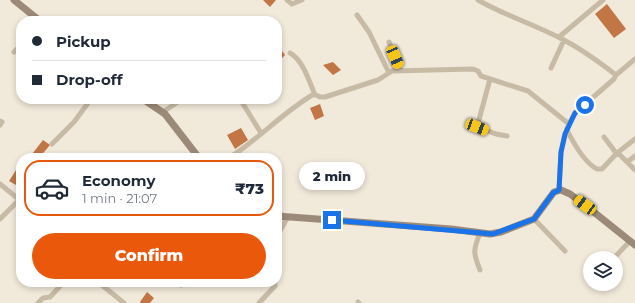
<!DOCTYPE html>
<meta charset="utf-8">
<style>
body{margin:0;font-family:Montserrat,sans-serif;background:#f2f2f3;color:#1f2937;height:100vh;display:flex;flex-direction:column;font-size:15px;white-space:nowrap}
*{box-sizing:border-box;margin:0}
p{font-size:13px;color:#747a83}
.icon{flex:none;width:22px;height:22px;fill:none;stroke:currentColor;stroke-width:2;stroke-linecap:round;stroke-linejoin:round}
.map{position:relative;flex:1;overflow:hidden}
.sheet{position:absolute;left:16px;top:153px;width:266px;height:134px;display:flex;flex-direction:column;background:#fff;border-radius:16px;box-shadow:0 2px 6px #0003}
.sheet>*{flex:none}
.top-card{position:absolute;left:16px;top:16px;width:266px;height:88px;border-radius:16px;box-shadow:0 2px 6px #0003;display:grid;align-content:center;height:88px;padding:0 16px;background:#fff}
.buttons{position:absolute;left:583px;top:251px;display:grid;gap:8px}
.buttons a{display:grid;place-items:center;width:40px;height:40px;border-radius:50%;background:#fff;box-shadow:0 2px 6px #0003;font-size:20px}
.end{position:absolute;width:18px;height:18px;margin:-9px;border:5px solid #1a73e8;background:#fff;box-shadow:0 0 0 2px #fff}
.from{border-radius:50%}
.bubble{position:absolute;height:28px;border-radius:14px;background:#fff;box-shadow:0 2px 6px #0003;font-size:13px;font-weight:800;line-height:28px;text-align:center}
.car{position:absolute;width:12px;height:24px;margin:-12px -6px;border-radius:5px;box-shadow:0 0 3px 1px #0007;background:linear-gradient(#f5c518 24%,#345 0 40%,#f5c518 0 76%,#345 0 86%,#f5c518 0)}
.top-card b{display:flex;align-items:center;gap:14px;height:38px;font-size:15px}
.top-card b+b{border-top:1px solid #e0e1e3}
.top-card i{width:10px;height:10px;background:#1f2937}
ul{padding:7px 0 0;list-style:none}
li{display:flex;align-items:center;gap:12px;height:56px;margin:0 8px 6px;padding:0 8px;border:2px solid #e0e1e3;border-radius:16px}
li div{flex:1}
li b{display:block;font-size:15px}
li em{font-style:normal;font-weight:800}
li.current{border-color:#ea580c}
li>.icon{width:36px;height:36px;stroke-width:1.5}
.cta{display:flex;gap:8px;margin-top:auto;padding:8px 16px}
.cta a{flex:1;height:46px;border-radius:24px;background:#ea580c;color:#fff;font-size:16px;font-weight:800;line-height:46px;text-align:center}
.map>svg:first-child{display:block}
.building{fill:#c27646}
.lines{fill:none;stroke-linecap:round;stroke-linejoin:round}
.minor{stroke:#c8bba6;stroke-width:5}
.secondary{stroke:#9c8a78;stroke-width:7}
.route{stroke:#1a73e8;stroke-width:5}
</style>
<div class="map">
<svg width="635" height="303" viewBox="0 0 635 303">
<rect width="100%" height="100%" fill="#f1e9da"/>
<!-- building -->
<path class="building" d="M263,0H276L270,7Z
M607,4L626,29L614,38L595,14Z
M277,44L285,55L277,63Z
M333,62L341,70L333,75L323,65Z
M320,104L324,116L315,120L310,108Z
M241,128L248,140L235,149L227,135Z
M43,140L50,145L39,158H29Z
M18,167L21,169V177L16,185L9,181Z
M190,282H200L195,287Z
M147,292L154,298L150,303H141L140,302Z"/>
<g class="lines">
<!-- minor -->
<path class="minor" d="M287,0L292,4L302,0
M478,0C504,15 533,24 560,38C580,48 598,61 616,75
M357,15L369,32L389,73
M559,37L603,0
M389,42L401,71
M14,52L21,45
M290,53C303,60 309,81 315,95
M551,68L564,40
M490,79L477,127L496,134L507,136
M240,99L261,133
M163,112L182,99
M0,121L2,122L0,125
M567,130C573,142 585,163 597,169H602L617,153L635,139
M604,137L616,153
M52,144L74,122L91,99
M618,153L627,162L635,156
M229,158C259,139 283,112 314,94L320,97H325L378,80L392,71L473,69L478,71L481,76L528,91L569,124L575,113L614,79L616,75L635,59
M627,162L635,170
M0,184L21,201
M559,190L561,152L567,128
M0,219L19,200
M534,219L565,251
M277,236L288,217
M614,258L630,241
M480,270C473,253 473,250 480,233
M98,282L124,303
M181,285L184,282
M358,302L359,303
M38,303L43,298L50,297L64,282
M259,303L275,286V282"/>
<!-- secondary -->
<path class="secondary" d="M14,0L40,21
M143,99L165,114L199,158
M277,216L451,229L490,234L501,232L534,219L554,192L561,190L570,194L585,205L635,245"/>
</g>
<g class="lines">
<!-- route -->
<path class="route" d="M332,220L493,234L534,219L553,193L559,190L561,152L565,134L575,113L585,105"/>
</g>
</svg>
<div class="buttons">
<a><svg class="icon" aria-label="layers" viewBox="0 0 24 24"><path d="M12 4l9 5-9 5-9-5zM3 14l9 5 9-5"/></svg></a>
</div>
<i class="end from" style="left:585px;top:105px"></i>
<i class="end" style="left:332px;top:220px"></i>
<div class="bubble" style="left:299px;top:162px;width:66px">2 min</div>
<i class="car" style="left:395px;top:57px;rotate:157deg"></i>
<i class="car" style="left:477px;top:127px;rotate:111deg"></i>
<i class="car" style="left:585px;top:205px;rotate:306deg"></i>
<div class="top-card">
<b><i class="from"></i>Pickup</b>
<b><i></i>Drop-off</b>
</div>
<section class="sheet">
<ul>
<li class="current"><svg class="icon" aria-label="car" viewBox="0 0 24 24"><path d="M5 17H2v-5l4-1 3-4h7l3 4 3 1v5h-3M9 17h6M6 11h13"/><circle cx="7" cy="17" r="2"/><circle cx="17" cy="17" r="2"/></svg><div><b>Economy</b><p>1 min · 21:07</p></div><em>₹73</em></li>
</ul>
<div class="cta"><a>Confirm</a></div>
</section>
</div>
